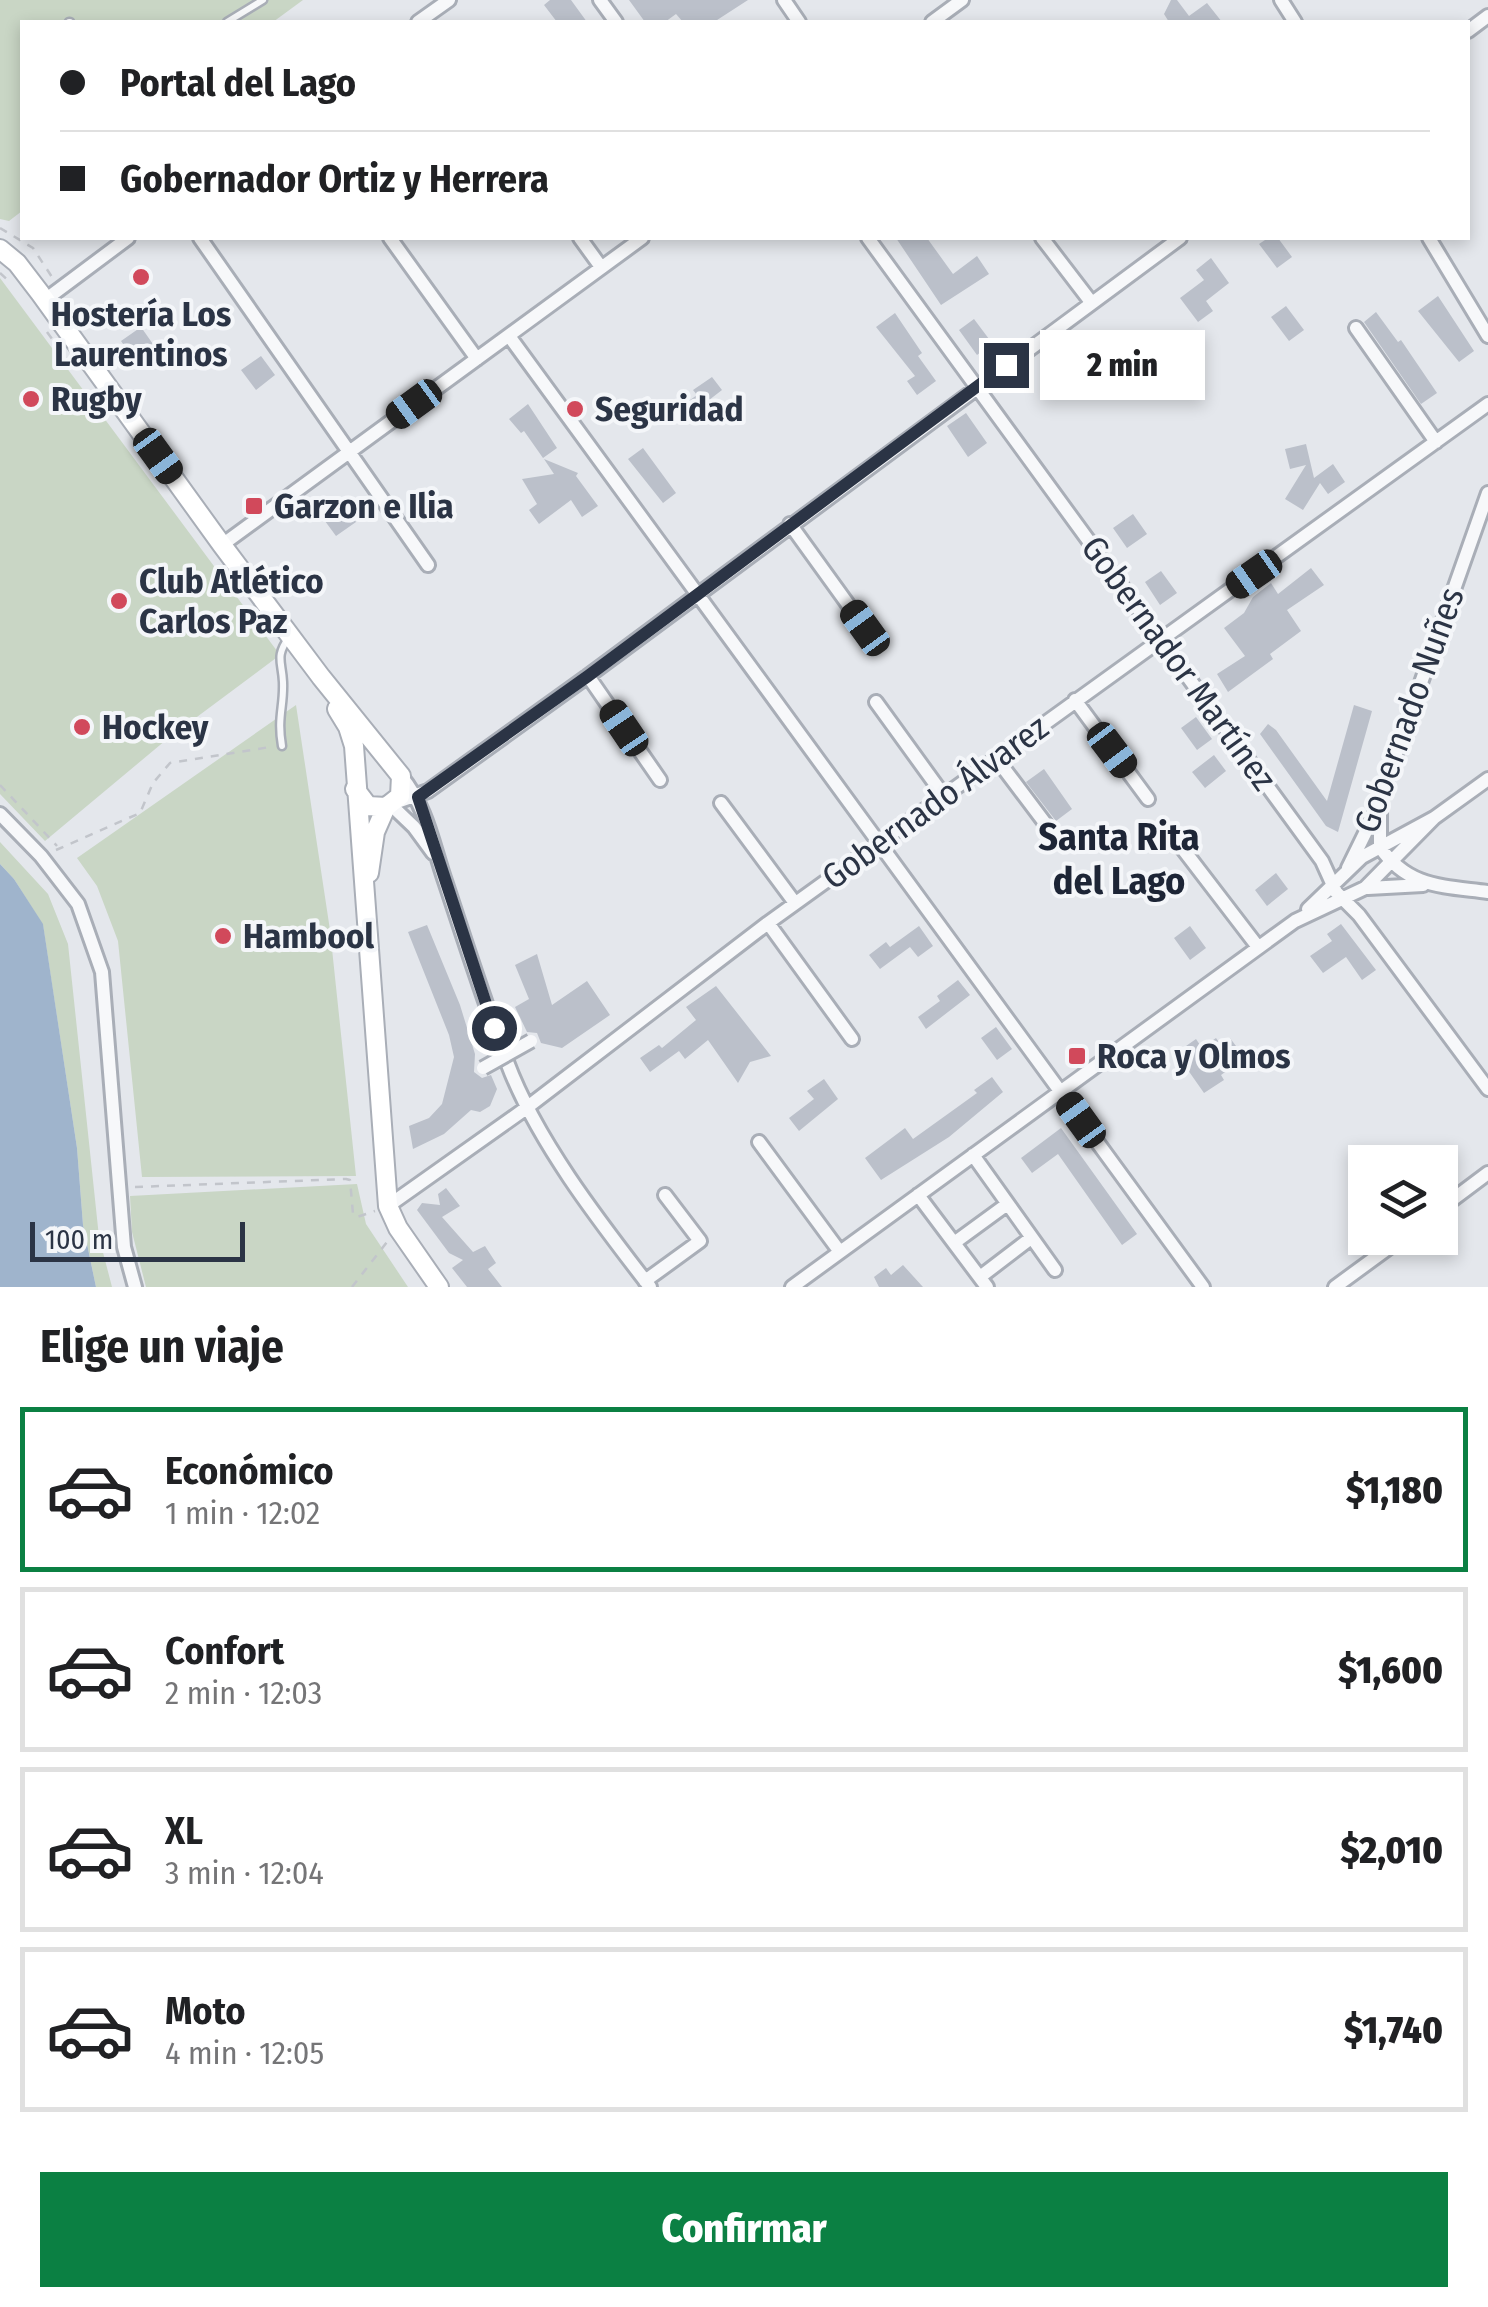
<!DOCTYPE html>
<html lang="es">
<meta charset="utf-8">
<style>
body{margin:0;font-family:"Fira Sans Condensed",sans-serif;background:#f6f6f6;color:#202124;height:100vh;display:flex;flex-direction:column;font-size:38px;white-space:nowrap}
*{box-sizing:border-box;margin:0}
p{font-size:32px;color:#757577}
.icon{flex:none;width:55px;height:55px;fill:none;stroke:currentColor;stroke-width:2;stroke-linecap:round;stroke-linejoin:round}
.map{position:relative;height:1287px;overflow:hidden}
.details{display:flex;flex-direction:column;background:#fff;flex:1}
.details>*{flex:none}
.banner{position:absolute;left:20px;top:20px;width:1450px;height:220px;border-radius:0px;box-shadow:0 5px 15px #0003;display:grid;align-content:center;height:220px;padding:0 40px;background:#fff}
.tools{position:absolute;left:1348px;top:1145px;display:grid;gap:20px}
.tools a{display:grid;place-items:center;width:110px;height:110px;border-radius:0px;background:#fff;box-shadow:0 5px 15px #0003;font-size:50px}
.scale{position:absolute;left:30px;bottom:25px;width:215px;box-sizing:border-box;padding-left:10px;border:5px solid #2b3445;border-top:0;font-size:28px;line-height:35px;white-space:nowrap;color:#2b3445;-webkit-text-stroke:8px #f4f6f9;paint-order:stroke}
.end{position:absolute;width:45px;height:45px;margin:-22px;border:12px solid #2b3445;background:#fff;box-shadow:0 0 0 5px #fff}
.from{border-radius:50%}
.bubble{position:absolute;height:70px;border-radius:0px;background:#fff;box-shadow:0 5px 15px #0003;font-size:32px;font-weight:800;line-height:70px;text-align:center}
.car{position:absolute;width:30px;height:60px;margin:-30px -15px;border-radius:12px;box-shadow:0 0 8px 2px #0007;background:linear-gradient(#222 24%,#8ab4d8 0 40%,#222 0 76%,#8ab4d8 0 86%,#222 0)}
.banner b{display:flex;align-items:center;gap:35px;height:95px;font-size:38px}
.banner b+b{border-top:2px solid #e0e0e0}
.banner i{width:25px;height:25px;background:#202124}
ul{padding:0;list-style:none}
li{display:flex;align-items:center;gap:30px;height:165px;margin:0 20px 15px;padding:0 20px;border:5px solid #e0e0e0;border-radius:0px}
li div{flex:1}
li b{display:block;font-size:38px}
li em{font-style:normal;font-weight:800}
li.active{border-color:#0b8043}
li>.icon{width:90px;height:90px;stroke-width:1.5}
h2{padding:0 40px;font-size:45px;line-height:120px}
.cta{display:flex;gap:20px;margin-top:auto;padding:20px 40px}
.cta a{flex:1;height:115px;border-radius:0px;background:#0b8043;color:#fff;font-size:40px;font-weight:800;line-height:115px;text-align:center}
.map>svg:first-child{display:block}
.green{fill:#c9d6c5}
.water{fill:#9fb4cc}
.building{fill:#bbc0ca}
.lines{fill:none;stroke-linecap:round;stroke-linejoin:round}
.lane-casing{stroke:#a9aeb7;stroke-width:11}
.street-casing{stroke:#a9aeb7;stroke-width:18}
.secondary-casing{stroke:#a9aeb7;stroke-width:22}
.path{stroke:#c2c5cb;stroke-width:2.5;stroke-dasharray:8 8;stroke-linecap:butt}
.lane{stroke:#f7f8fa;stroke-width:6}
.street{stroke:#f7f8fa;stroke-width:12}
.secondary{stroke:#fff;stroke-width:18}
.street-bridge-casing{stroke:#a9aeb7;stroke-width:18;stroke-linecap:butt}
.street-bridge{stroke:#f7f8fa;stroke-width:12}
.route{stroke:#2b3445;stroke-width:12}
.poi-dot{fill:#d1495b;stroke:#f4f6f9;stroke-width:4}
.labels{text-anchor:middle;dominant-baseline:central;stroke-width:8;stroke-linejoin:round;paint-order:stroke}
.poi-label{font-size:35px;font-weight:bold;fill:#2b3445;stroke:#f4f6f9;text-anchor:start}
.street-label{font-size:35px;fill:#2b3445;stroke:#f4f6f9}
.neighbourhood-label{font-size:38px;font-weight:bold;fill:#1d2536;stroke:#f4f6f9}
</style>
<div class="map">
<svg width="1488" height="1287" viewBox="0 0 1488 1287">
<rect width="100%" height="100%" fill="#e4e7ec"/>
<!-- green -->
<path class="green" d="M0,0H303L273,22H22V211L9,221L0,219Z
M0,278L280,655L166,740L45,841L0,794Z
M296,705L330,930L356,1176L142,1177L118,941L97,886L77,858Z
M0,842L48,894L68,944L99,1237L112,1287H96L83,1225L77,1148L43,925L14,879L0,864Z
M357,1184L366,1224L408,1287H146L132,1232L130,1196Z"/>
<!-- water -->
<path class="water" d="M0,864L14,879L43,924L77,1148L83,1225L96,1287H0Z"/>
<!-- building -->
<path class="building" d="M550,0H571L587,22H557L544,5Z
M629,0H748L714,22H683L676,14L665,22H645Z
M1171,0H1177L1189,16L1207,3L1222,22H1169L1164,14Z
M896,238H927L953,274L977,256L989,274L941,305Z
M1268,238H1278L1292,257L1277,268L1259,244Z
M1211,258L1229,283L1206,301L1213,311L1198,322L1180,298L1204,280L1196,270Z
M1438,296L1474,351L1459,362L1418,311Z
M1286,306L1304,330L1289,341L1271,317Z
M1376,312L1398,342L1401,340L1437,393L1421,404L1364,322Z
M895,313L922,353L918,356L936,381L917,395L907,381L915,376L876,327Z
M974,319L992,343L977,355L959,330Z
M141,327L155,347L135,361L121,341Z
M261,356L275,375L256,390L241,370Z
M712,377L722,390L700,407L703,411L684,425L675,411L697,395L693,390Z
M528,404L557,448L543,458L524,431L521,433L509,419Z
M966,413L987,443L968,457L947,426Z
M1306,444L1314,478L1333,464L1345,482L1328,494L1320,483L1303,510L1285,499L1306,465L1290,469L1285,449Z
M643,448L676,493L663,503L628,459Z
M544,459L578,473L576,476L598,506L582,517L571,500L539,524L529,510L537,504L522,479L554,474Z
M342,503L356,522L336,536L322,517Z
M1133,514L1147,534L1127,548L1113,528Z
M1311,568L1324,585L1287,610L1301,631L1270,654L1273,659L1228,692L1217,674L1245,656L1224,628L1244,613L1253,597L1271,583L1278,594Z
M1161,571L1177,593L1160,605L1145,582Z
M1354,705L1372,711L1338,832L1326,826L1260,734L1268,724L1276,730L1327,801Z
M1196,717L1212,739L1197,750L1181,728Z
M1214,755L1226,771L1205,788L1192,772Z
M1044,769L1072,809L1056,821L1026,782Z
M1276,873L1288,889L1267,906L1255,890Z
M1341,924L1376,970L1362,980L1346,957L1323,973L1310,956L1332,941L1327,934Z
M427,925L460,1005L475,1054L474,1072L482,1078L491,1075L497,1089L490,1106L480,1112L471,1110L444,1134L413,1149L409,1126L429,1118L442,1104L454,1057L449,1035L408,932Z
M919,926L933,946L918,957L910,947L880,969L869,955L886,942L890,947Z
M1190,926L1206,948L1190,960L1174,938Z
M537,954L552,1005L587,981L610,1015L562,1048L541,1043L537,1033L527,1032L515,1007L529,999L515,965Z
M958,980L970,995L926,1029L918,1017L940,1001L937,996Z
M716,986L771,1056L750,1062L738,1083L708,1040L685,1059L679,1051L650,1072L640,1058L659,1045L662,1048L696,1020L686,1007Z
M996,1027L1012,1049L997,1060L981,1038Z
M1216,1038L1221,1045L1230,1038L1245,1058L1221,1075L1224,1080L1204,1093L1176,1053L1196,1039L1202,1048Z
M992,1077L1003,1092L949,1137L881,1180L865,1158L905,1128L913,1139L977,1093L974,1090Z
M824,1079L838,1099L799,1131L789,1118L814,1099L807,1091Z
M1061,1128L1137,1234L1122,1245L1058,1154L1032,1173L1021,1158Z
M446,1188L460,1206L442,1217L473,1252L485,1246L496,1263L488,1269L502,1287H467L452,1268L463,1260L449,1253L417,1210L422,1203L440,1205L438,1194Z
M903,1265L923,1287H879L874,1277L886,1268L891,1275Z"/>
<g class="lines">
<defs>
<path id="lane" d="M69,22H70
M227,22L263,0
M282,746C277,717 284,707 283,682C282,661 275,657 289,637"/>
<path id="street" d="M600,0L616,22
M784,0L799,22
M1281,0L1295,22
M418,22L449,0
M932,22L962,0
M1468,31L1488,16
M200,238L428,565
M390,238L477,359
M580,238L601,267
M868,238L1322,861L1336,892L1359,915L1488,1089
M1042,238L1091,302
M1429,238L1488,336
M45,300L128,238
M1356,328L1436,442
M509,336L1203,1287
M790,524L865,628
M222,545L642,238
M588,676L660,780
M1075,700L1148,799
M876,702L944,796
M996,758L1051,831
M401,776C427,808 432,843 445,881C465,941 484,1002 507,1062C536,1140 599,1221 650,1287
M394,803L428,791L588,676L1180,238
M721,803L795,903
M391,805L414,827L433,853
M1380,812V847C1408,888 1443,886 1488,892
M0,814L41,856L78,904L102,972L124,1247L135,1287
M1176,840L1258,947
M1348,868L1375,813L1488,493
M1368,888L1423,885
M1308,909L1362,857L1434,818L1488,779
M768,923L852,1039
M759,1142L840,1252
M973,1155L1055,1270
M918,1195L987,1287
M388,1206L525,1109L768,923L1488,404
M1440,1209L1488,1173
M954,1243L1006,1205
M980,1277L1031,1238
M645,1281L700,1241L665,1195
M792,1287L1295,921L1365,888L1434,818
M1335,1287L1402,1238"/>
<path id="secondary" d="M0,249L17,263L40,293L222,545L321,677L401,776L400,796L386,807L368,806L355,789
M337,709L348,727L354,746L388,1206L398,1228L439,1287
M369,873L375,832L386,807"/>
</defs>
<!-- lane casing -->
<use href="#lane" class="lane-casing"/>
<!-- street casing -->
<use href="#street" class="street-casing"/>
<!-- secondary casing -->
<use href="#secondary" class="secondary-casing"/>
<!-- path -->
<path class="path" d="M0,228L33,248L52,277
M0,273L10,282
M47,332L69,362
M0,785L57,846
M56,850L140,813L153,783L170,763L270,747
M135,1187L346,1179L350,1180L353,1214L357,1217L375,1211
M352,1287L387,1242"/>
<!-- lane -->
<use href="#lane" class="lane"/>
<!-- street -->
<use href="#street" class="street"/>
<!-- secondary -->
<use href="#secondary" class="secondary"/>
<defs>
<path id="street-bridge" d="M483,1068L531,1041"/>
</defs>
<!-- street-bridge casing -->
<use href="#street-bridge" class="street-bridge-casing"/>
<!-- street-bridge -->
<use href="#street-bridge" class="street-bridge"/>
</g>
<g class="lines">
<!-- route -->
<path class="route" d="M494,1028L418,797L588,676L1006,365"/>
</g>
<!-- markers -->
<g class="poi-dot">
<circle cx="141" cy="277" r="10"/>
<circle cx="31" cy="399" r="10"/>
<circle cx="575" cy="409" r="10"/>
<rect x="244" y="496" width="20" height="20" rx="5"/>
<circle cx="119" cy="601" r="10"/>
<circle cx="82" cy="727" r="10"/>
<circle cx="223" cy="936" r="10"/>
<rect x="1067" y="1046" width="20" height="20" rx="5"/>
</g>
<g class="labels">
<!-- poi labels -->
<g class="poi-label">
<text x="141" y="314" text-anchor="middle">Hostería Los<tspan x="141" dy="40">Laurentinos</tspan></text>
<text x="51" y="399">Rugby</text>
<text x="595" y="409">Seguridad</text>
<text x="274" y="506">Garzon e Ilia</text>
<text x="139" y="581">Club Atlético<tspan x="139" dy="40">Carlos Paz</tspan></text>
<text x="102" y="727">Hockey</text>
<text x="243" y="936">Hambool</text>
<text x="1097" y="1056">Roca y Olmos</text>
</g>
<!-- street labels -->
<g class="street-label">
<text transform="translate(1179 663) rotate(54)">Gobernador Martínez</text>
<text transform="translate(1409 710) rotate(-70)">Gobernado Nuñes</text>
<text transform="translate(935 802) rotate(-36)">Gobernado Álvarez</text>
</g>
<!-- neighbourhood labels -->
<g class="neighbourhood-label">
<text x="1119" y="837">Santa Rita<tspan x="1119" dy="44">del Lago</tspan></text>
</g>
</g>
</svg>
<div class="tools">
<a><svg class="icon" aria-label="layers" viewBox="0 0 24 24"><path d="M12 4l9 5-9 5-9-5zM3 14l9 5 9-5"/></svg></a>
</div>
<div class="scale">100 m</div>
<i class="end from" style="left:494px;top:1028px"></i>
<i class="end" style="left:1006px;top:365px"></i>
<div class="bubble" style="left:1040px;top:330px;width:165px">2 min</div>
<i class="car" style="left:414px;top:404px;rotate:234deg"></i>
<i class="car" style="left:158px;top:456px;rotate:144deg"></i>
<i class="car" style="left:1254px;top:574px;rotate:235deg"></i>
<i class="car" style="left:865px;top:628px;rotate:324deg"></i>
<i class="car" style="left:624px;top:728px;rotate:326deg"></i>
<i class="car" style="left:1112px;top:750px;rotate:143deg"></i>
<i class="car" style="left:1081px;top:1120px;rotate:324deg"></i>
<div class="banner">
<b><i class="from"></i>Portal del Lago</b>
<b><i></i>Gobernador Ortiz y Herrera</b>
</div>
</div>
<section class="details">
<h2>Elige un viaje</h2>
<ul>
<li class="active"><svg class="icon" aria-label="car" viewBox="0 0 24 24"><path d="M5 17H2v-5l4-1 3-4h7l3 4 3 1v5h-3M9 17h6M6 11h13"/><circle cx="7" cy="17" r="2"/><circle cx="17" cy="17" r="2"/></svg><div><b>Económico</b><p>1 min · 12:02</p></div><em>$1,180</em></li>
<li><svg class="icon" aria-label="car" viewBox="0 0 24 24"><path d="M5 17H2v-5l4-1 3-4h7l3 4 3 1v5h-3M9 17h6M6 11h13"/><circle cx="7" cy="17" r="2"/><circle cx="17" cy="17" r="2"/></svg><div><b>Confort</b><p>2 min · 12:03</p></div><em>$1,600</em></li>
<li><svg class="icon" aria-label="car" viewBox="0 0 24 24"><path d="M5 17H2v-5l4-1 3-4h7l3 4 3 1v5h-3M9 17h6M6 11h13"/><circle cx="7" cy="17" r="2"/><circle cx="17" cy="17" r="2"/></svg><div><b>XL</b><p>3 min · 12:04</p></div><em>$2,010</em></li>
<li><svg class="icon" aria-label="car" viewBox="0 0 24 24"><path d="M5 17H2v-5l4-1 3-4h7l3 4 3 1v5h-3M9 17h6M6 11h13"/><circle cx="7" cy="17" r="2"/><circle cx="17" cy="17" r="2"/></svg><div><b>Moto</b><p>4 min · 12:05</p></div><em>$1,740</em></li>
</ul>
<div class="cta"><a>Confirmar</a></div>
</section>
